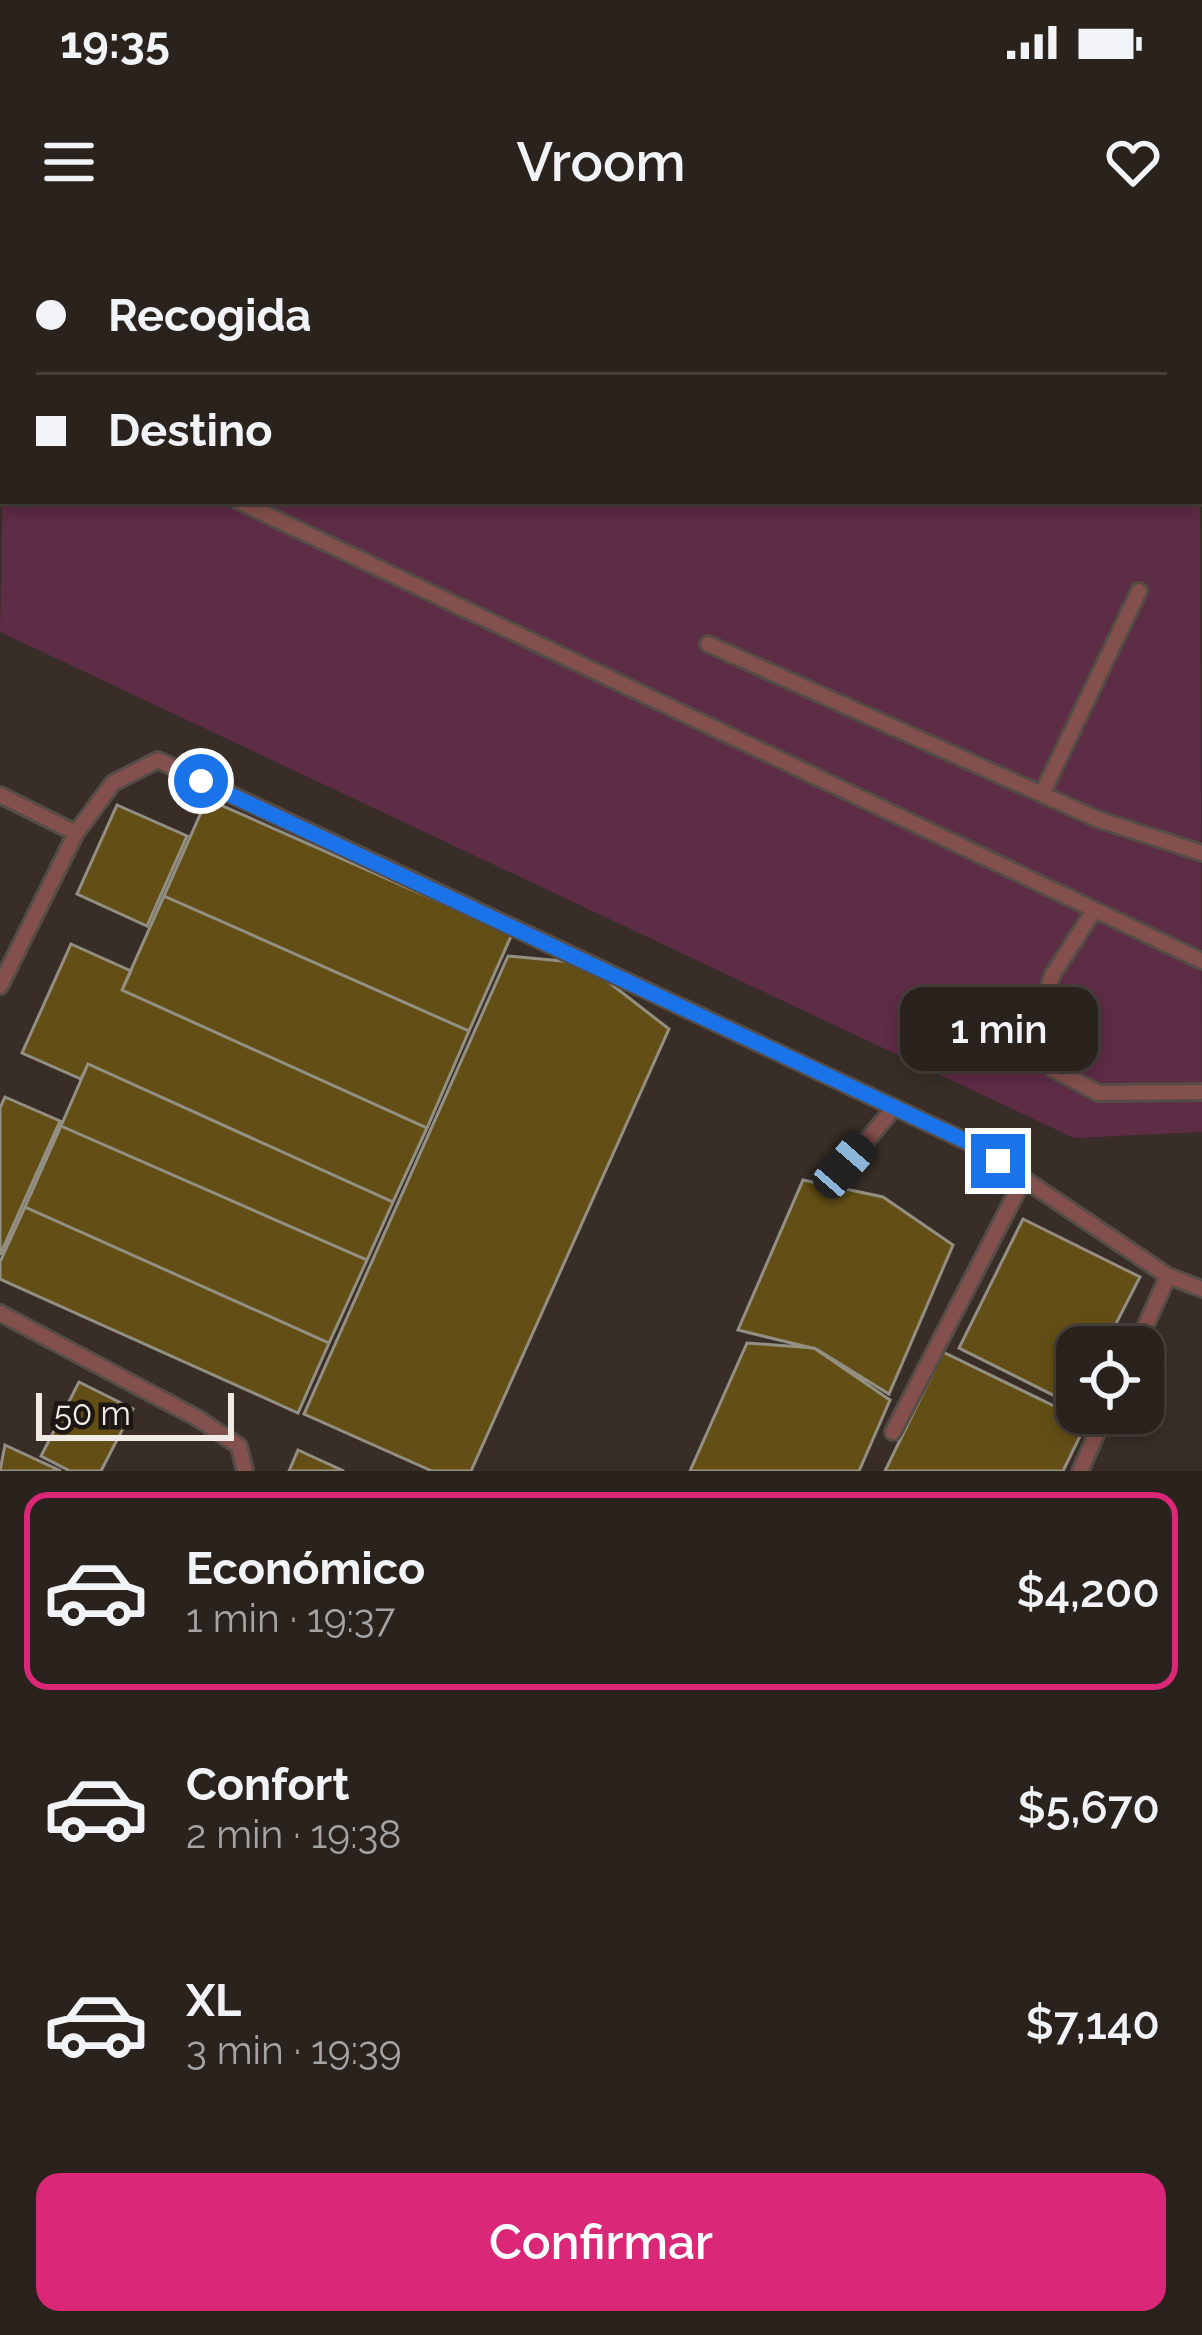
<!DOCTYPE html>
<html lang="es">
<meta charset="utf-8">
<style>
body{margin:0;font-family:Raleway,sans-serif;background:#362f2a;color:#f1f3f6;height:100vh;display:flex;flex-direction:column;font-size:45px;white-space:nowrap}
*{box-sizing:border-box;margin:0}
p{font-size:39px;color:#a5a4a4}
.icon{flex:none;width:66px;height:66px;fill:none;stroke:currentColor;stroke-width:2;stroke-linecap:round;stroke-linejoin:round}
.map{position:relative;height:1231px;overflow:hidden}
.drawer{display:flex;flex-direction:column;background:#2a221d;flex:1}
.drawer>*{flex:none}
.hud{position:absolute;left:0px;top:0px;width:1203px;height:264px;box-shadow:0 6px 18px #0003,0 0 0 3px #463f3b;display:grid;align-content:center;height:264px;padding:0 36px;background:#2a221d}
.buttons{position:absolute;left:1056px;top:1086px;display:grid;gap:24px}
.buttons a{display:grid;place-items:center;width:108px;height:108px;border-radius:24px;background:#2a221d;box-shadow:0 6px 18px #0003,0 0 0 3px #463f3b;font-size:60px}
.scale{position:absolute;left:36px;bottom:30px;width:198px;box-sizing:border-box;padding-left:12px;border:6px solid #f1ebe6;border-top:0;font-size:33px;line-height:42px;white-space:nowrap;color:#f1ebe6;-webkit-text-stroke:9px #1c1714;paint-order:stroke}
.end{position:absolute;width:54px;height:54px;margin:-27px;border:15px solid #1a73e8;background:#fff;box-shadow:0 0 0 6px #fff}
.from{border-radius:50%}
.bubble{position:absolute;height:84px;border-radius:24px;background:#2a221d;box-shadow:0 6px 18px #0003,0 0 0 3px #463f3b;font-size:39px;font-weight:600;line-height:84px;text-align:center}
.car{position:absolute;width:36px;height:72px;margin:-36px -18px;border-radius:15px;box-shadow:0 0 9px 3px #0007;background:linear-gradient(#222 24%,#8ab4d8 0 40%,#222 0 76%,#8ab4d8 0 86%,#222 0)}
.hud b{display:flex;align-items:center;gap:42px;height:114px;font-size:45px}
.hud b+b{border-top:3px solid #463f3b}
.hud i{width:30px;height:30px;background:#f1f3f6}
ul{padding:21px 0 0;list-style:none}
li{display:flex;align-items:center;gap:36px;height:198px;margin:0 24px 18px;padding:0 12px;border:6px solid transparent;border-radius:24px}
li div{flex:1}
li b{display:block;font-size:45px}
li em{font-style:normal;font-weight:600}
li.selected{border-color:#db2777}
li>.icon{width:108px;height:108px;stroke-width:1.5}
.cta{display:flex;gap:24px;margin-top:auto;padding:24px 36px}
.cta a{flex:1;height:138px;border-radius:24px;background:#db2777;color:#fff;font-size:48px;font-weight:600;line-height:138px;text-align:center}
.status{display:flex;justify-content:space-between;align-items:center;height:84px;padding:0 60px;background:#2a221d;direction:ltr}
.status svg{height:33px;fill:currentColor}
header{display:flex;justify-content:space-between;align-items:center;height:156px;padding:0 36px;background:#2a221d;font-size:54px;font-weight:600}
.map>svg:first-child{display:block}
.green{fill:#5d2c45}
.building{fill:#634f15;stroke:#948f83;stroke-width:3}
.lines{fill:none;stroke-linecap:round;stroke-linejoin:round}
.service-casing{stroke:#564c46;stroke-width:20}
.minor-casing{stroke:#564c46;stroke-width:33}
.service{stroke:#84504d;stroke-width:14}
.minor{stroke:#84504d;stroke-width:27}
.route{stroke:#1a73e8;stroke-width:15}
</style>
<div class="status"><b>19:35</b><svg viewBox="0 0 49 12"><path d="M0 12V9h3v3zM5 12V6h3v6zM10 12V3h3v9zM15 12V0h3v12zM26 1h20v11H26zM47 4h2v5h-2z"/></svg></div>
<header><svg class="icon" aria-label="menu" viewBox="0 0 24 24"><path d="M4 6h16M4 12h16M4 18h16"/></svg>Vroom<svg class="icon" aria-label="heart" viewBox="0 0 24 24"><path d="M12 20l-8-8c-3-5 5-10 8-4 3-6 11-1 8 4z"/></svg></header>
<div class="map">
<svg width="1202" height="1231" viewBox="0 0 1202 1231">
<rect width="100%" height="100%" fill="#382e27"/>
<!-- green -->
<path class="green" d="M0,0H746L752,3H3V222Z
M1200,217L1202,892L1074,898L0,392L3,237V261H1200Z"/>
<!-- building -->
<path class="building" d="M207,559L512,694L469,791L164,656Z
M117,565L187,596L147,686L77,654Z
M164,656L469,791L427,888L122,750Z
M71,704L131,731L122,750L427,888L393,962L88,824L81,839L22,813Z
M508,716L584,723L669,789L471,1231H432L304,1174Z
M88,824L393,962L367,1020L61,886Z
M5,857L60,881L0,1015V868Z
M61,886L367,1020L329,1103L25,967Z
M803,940L883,957L953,1005L889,1154L816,1109L738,1090Z
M25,967L329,1103L298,1173L0,1039V1022Z
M1023,979L1140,1037L1104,1107H1077L1075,1166L959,1108Z
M747,1103L814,1108L890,1160L859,1231H690Z
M943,1112L1087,1182L1063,1231H885Z
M79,1142L133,1169L101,1231H70L41,1216Z
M5,1205L61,1231H0Z
M298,1210L344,1231H289Z"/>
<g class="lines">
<defs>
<path id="service" d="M1100,0L1106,3
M971,3L973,0
M1200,48L1202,49
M0,156L3,154
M238,261L1202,721
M708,404L1097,579L1202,613
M1042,554L1139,351
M0,555L76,593
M1093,672L1053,734L1035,785L1053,829L1098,853L1202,852
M0,746L76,593L113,543L158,520L972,904L1168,1036L1202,1049
M845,926L894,868
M0,1073L199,1179L239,1206L245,1231
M1136,1107L1168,1036
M893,1192L1024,938
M1080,1231L1106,1173"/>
<path id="minor" d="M753,0L760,3
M1200,203L1202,204"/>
</defs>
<!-- service casing -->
<use href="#service" class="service-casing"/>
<!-- minor casing -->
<use href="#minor" class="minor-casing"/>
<!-- service -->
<use href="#service" class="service"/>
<!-- minor -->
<use href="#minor" class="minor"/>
</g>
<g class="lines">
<!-- route -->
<path class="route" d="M201,541L972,904L998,921"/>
</g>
</svg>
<div class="buttons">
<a><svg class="icon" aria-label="locate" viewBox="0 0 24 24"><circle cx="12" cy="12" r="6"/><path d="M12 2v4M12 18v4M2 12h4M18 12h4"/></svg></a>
</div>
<div class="scale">50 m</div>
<i class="end from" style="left:201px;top:541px"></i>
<i class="end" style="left:998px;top:921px"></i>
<div class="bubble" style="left:900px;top:747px;width:198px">1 min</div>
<i class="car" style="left:844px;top:926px;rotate:41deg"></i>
<div class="hud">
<b><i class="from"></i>Recogida</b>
<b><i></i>Destino</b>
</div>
</div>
<section class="drawer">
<ul>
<li class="selected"><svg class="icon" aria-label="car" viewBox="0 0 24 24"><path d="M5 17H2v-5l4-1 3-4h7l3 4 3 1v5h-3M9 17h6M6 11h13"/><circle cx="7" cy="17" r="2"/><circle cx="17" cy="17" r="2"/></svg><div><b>Económico</b><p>1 min · 19:37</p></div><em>$4,200</em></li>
<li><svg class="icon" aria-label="car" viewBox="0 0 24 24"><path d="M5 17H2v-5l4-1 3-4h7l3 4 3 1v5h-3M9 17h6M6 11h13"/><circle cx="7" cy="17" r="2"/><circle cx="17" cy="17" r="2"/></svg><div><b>Confort</b><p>2 min · 19:38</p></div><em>$5,670</em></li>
<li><svg class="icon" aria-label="car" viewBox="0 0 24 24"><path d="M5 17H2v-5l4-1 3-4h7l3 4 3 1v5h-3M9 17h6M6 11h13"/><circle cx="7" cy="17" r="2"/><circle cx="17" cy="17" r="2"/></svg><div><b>XL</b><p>3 min · 19:39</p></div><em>$7,140</em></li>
</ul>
<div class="cta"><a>Confirmar</a></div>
</section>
